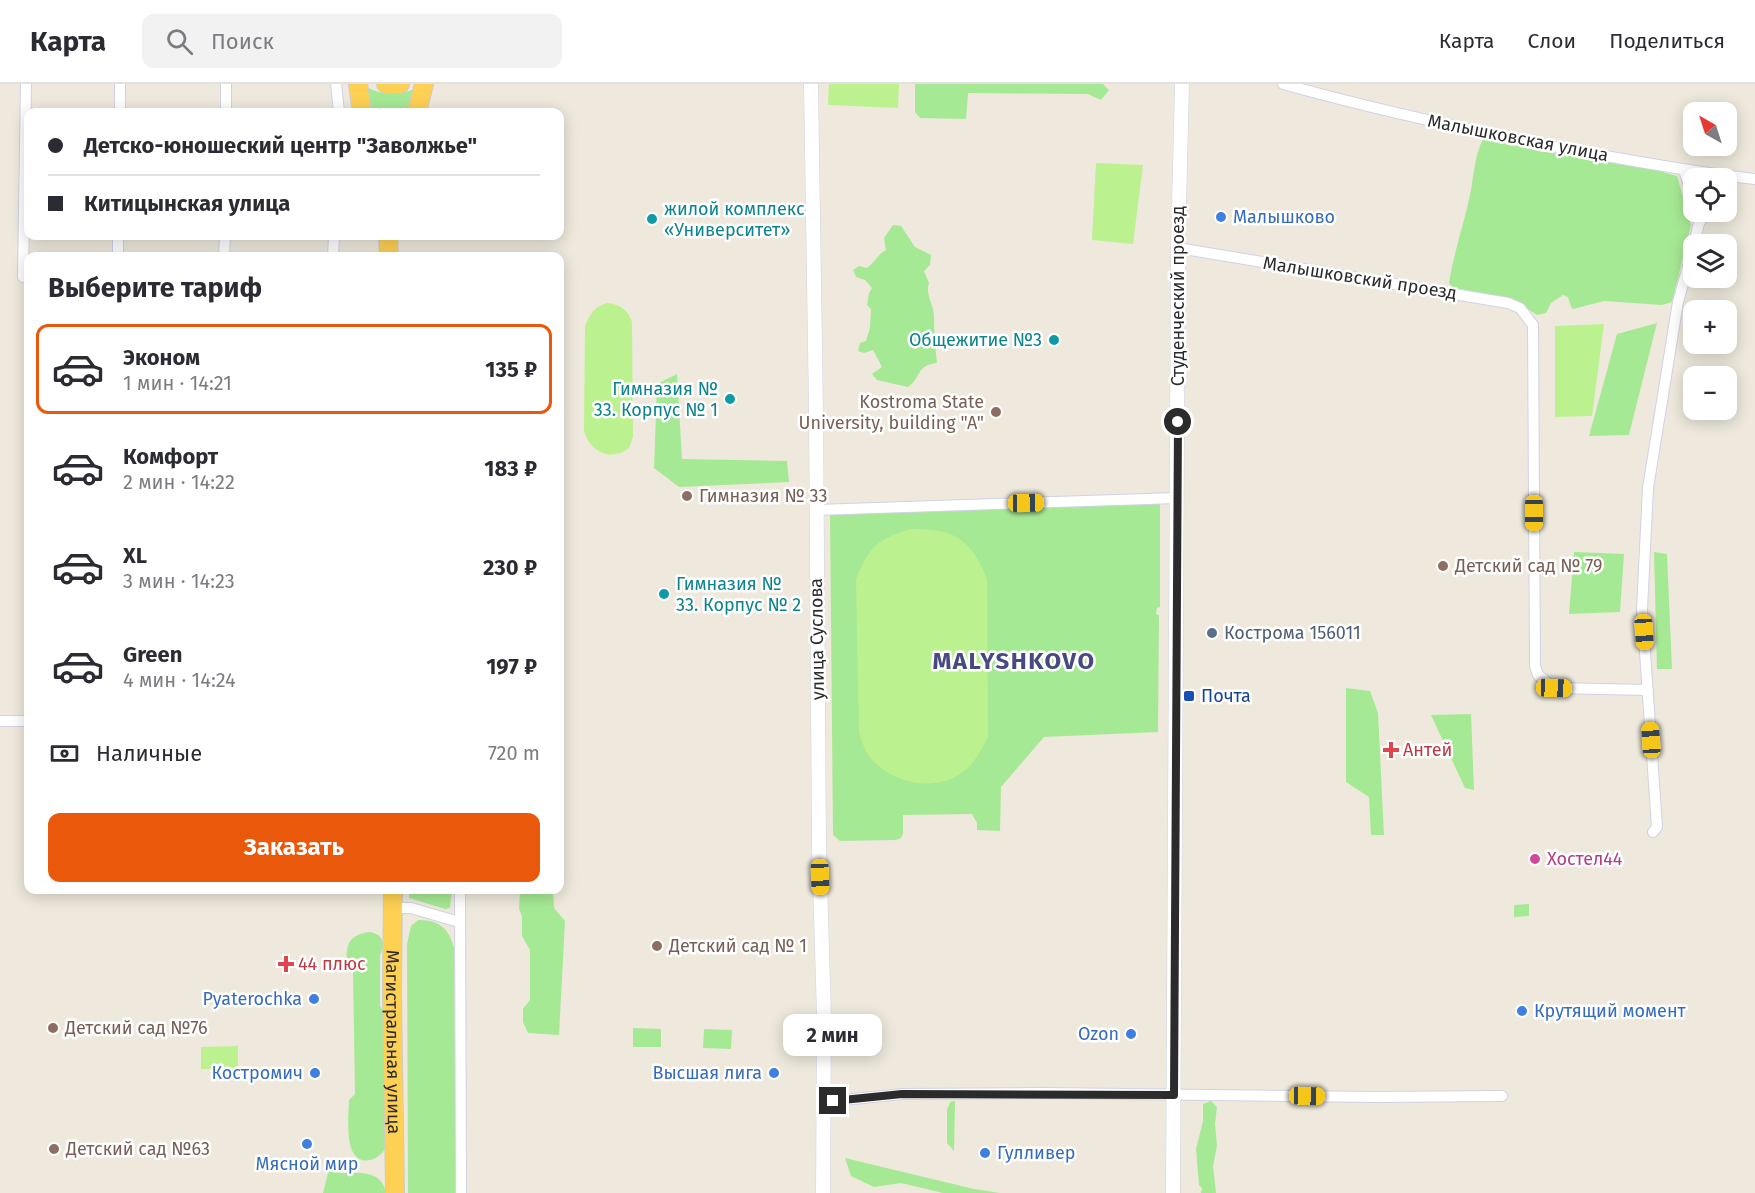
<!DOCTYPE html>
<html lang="ru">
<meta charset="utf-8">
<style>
body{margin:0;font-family:"Fira Sans",sans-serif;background:#f2f2f3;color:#2b2b33;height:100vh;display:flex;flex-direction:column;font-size:22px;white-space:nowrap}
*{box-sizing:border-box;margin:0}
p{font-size:20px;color:#7c7c81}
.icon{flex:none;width:33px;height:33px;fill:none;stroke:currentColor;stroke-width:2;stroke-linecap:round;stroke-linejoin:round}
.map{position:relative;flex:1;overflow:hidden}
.side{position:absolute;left:24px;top:168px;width:540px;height:642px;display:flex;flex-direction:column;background:#fff;border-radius:12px;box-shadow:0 3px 15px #0003}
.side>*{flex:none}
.top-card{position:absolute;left:24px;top:24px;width:540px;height:132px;border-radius:12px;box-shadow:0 3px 15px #0003;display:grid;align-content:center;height:132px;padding:0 24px;background:#fff}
.needle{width:39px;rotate:321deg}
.controls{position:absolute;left:1683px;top:18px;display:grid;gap:12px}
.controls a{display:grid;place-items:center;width:54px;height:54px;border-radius:12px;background:#fff;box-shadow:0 3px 15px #0003;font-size:30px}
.end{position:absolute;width:27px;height:27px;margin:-14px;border:8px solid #2b2b2b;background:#fff;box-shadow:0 0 0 3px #fff}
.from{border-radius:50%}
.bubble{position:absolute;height:42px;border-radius:12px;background:#fff;box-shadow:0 3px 15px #0003;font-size:20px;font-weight:700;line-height:42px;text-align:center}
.car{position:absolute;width:18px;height:36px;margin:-18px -9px;border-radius:8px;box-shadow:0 0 4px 2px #0007;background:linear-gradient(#f5c518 24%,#345 0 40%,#f5c518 0 76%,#345 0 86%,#f5c518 0)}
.top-card b{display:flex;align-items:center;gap:21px;height:57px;font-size:22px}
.top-card b+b{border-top:2px solid #e1e1e2}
.top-card i{width:15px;height:15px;background:#2b2b33}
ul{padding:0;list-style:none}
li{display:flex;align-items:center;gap:18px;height:90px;margin:0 12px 9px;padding:0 12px;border:3px solid transparent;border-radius:12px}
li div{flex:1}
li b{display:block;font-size:22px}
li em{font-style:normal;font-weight:700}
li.on{border-color:#ea580c}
li>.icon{width:54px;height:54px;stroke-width:1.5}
h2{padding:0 24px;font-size:27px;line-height:72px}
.pay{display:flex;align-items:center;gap:15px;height:66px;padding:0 24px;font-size:22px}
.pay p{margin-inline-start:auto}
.action{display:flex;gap:12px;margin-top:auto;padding:12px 24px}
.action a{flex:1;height:69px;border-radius:12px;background:#ea580c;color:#fff;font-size:24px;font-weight:700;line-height:69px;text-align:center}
header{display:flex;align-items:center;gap:36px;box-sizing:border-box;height:84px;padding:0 30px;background:#fff;border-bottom:2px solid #e1e1e2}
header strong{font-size:28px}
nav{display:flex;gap:33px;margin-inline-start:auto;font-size:21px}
.search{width:420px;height:54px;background:#f2f2f3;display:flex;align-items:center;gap:15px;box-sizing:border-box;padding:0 21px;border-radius:12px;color:#7c7c81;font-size:22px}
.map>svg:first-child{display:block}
.green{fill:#a6e994}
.pitch{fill:#bbf18f}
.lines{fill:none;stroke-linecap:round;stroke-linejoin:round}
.minor-casing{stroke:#d1d2e5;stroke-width:12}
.tertiary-casing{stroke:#d1d2e5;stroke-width:15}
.trunk-casing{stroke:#ccc;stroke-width:20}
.minor{stroke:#fff;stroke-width:10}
.tertiary{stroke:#fff;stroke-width:14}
.trunk{stroke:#fed054;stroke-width:18}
.route{stroke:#2b2b2b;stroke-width:8}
.shop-dot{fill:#3f7fe0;stroke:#fff;stroke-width:2}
.culture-dot{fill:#0f9aa8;stroke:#fff;stroke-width:2}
.education-dot{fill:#8d6e63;stroke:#fff;stroke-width:2}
.service-dot{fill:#5c6f8a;stroke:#fff;stroke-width:2}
.transit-dot{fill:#1a4fb4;stroke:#fff;stroke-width:2}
.health-dot{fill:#e0444e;stroke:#fff;stroke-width:2}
.hotel-dot{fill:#d1479c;stroke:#fff;stroke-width:2}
.labels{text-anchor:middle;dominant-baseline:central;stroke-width:5;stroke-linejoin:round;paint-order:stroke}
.street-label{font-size:18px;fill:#2b2b2b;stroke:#fff}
.culture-label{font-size:18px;fill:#0d838f;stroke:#fff;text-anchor:start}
.shop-label{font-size:18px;fill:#366cbe;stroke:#fff;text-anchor:end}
.education-label{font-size:18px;fill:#785e54;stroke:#fff;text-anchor:start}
.service-label{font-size:18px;fill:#4e5e75;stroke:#fff;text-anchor:start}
.transit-label{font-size:18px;fill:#164399;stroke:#fff;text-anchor:start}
.health-label{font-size:18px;fill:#be3a42;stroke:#fff;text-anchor:start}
.hotel-label{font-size:18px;fill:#b23c85;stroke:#fff;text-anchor:start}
.district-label{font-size:24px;font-weight:bold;letter-spacing:1.5px;fill:#474a80;stroke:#fff}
</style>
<header>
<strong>Карта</strong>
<div class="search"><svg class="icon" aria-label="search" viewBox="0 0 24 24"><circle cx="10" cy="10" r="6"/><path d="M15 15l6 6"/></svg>Поиск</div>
<nav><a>Карта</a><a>Слои</a><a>Поделиться</a></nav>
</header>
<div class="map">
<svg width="1755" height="1109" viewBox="0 0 1755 1109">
<rect width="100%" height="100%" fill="#eee9dc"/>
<!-- green -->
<path class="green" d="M915,0H1103L1109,6L1101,16L1088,10L968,9L966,35L920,34L915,28Z
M366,3C385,12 398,12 417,4L411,28H373Z
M1483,55L1551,69L1634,80L1677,92L1691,141L1672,218L1662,221L1604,217L1573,225L1571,223L1568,213L1563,211L1551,219L1546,229L1537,231L1512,214L1453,204L1449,199C1454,167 1465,137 1471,106C1474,89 1475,71 1483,55Z
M893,141L901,142L915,163L931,171L930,181L924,187L929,199C925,210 933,219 934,231C934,247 935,263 937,279C916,281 922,293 908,303L877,296L872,290L882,283L873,266L864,269L858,267L860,259L866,257L870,244L871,225L867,221L869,209L872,204L865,196L856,193L853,186L859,182L867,184C875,178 878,170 886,166L884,154Z
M1657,239L1629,351L1589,352L1617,250Z
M677,290L682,375L787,377L789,398L679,403L654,384L657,300Z
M1160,418V523L1157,524L1156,530L1159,531L1158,648L1044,653L1001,703L1000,747L977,746V739L972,730L903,731V750L901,754L896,756L840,757L833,751L830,431Z
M1574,468L1624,470L1620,528L1569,530Z
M1654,468L1667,470L1672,585H1657Z
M1346,604L1370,607L1378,629L1384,751H1371L1369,713L1346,698Z
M1471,630L1474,706L1465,704L1431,631Z
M409,806H452L450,824L445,825L409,814Z
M520,806H553L554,824L565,837L559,951L528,949L523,938V925L530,916V866L522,852V832L519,825Z
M1529,820V832L1514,833V821Z
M418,836C439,836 449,844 454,864L456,1109H408L407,860L411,842Z
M370,848C383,850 386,860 380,871V922L384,928L385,1065C382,1070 376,1075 370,1076C342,1082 349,1031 349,1016L355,1010L353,886L347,884C346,863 346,851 370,848Z
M633,944L661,945V963H633Z
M704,945L732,946L731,965L703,964Z
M954,1017L955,1018L954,1067L947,1059V1026L950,1018Z
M1211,1017L1217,1023L1215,1040L1217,1062L1213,1082L1216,1109H1201L1202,1104L1199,1101L1196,1065L1203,1037V1020Z
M845,1074L974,1105L1000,1109H943L901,1099L874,1103L851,1092Z
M334,1082H339L341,1089C359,1089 382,1086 386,1109H323L328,1089Z"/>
<!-- pitch -->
<path class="pitch" d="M829,0H899L898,24L828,21Z
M1096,79L1143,81L1133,160L1092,156Z
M607,219C620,220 628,226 632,238L633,353L629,364C611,378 590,368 584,347L585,242C590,230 594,223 607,219Z
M1604,240L1592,332L1555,333V242Z
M911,445C954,445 971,454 987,495L988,653C981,667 974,681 960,690C931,709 888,698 868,671C864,665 862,656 859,649L856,495C870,462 877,455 911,445Z
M238,962V985H201V963Z"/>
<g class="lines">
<defs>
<path id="minor" d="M336,0L339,28
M1283,0C1384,28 1486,50 1589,69C1644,79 1699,89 1755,95
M120,28V0
M226,28V0
M1684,86L1694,117
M1694,160L1699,139L1707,128
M1178,164L1508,219L1520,224L1533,241L1535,582L1538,591L1554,604L1648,606
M118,172V152
M224,172L225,152
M333,172L334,152
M23,193L26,0
M816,426L1178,414
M0,637H28
M1653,748L1657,743L1642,525L1648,404L1678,218L1694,161
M460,806L461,1109
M393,824H411L459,838
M822,1016L833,1017L902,1010L1042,1009L1376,1013L1502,1012"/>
<path id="tertiary" d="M811,0L816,328L819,763L824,933L823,1109
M1173,1109L1178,164L1182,0"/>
<g id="trunk">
<path d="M358,0L362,28"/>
<path d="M386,0H400"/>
<path d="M417,28L424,0"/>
<path d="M388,152L389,172"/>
<path id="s1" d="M393,806L392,908L395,1109"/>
</g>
</defs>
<!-- minor casing -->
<use href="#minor" class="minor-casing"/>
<!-- tertiary casing -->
<use href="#tertiary" class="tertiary-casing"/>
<!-- trunk casing -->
<use href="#trunk" class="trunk-casing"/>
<!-- minor -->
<use href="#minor" class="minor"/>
<!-- tertiary -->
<use href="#tertiary" class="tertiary"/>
<!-- trunk -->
<use href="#trunk" class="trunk"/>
</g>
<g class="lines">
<!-- route -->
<path class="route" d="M833,1017L902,1010L1174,1011L1178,338"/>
</g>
<!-- markers -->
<g class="shop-dot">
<circle cx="1221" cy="133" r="6"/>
<circle cx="314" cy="915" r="6"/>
<circle cx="1522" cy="927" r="6"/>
<circle cx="1131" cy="950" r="6"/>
<circle cx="315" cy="989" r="6"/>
<circle cx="774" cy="989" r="6"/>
<circle cx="307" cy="1060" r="6"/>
<circle cx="985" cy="1069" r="6"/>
</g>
<g class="culture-dot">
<circle cx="652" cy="135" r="6"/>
<circle cx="1054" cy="256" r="6"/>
<circle cx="730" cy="315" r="6"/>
<circle cx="664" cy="510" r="6"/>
</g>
<g class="education-dot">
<circle cx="996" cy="328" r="6"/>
<circle cx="687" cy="412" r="6"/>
<circle cx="1443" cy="482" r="6"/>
<circle cx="657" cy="862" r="6"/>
<circle cx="53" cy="944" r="6"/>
<circle cx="54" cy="1065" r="6"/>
</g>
<circle class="service-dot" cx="1212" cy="549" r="6"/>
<rect class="transit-dot" x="1183" y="606" width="12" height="12" rx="3"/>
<g class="health-dot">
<path d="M1388 657h6v6h6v6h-6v6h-6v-6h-6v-6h6z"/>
<path d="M283 871h6v6h6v6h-6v6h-6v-6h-6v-6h6z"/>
</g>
<circle class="hotel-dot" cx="1535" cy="775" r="6"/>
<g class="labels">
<!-- street labels -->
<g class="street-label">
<text transform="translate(1518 54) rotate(11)">Малышковская улица</text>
<text transform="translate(1360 194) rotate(9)">Малышковский проезд</text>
<text transform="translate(1178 212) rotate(-90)">Студенческий проезд</text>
<text transform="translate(817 555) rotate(-91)">улица Суслова</text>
<text stroke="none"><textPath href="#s1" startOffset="152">Магистральная улица</textPath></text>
</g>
<!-- culture labels -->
<g class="culture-label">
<text x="664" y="125">жилой комплекс<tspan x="664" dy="21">«Университет»</tspan></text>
<text x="1042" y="256" text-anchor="end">Общежитие №3</text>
<text x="718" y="305" text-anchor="end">Гимназия №<tspan x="718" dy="21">33. Корпус № 1</tspan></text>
<text x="676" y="500">Гимназия №<tspan x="676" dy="21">33. Корпус № 2</tspan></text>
</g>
<!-- shop labels -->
<g class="shop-label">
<text x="1233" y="133" text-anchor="start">Малышково</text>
<text x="302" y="915">Pyaterochka</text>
<text x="1534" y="927" text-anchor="start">Крутящий момент</text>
<text x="1119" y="950">Ozon</text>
<text x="303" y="989">Костромич</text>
<text x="762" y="989">Высшая лига</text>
<text x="997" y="1069" text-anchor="start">Гулливер</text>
<text x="307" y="1080" text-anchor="middle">Мясной мир</text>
</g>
<!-- education labels -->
<g class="education-label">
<text x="984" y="318" text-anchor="end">Kostroma State<tspan x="984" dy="21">University, building "A"</tspan></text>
<text x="699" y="412">Гимназия № 33</text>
<text x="1455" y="482">Детский сад № 79</text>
<text x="669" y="862">Детский сад № 1</text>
<text x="65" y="944">Детский сад №76</text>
<text x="66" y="1065">Детский сад №63</text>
</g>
<!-- service labels -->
<g class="service-label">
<text x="1224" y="549">Кострома 156011</text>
</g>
<!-- transit labels -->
<g class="transit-label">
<text x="1201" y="612">Почта</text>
</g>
<!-- health labels -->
<g class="health-label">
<text x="1403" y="666">Антей</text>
<text x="298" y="880">44 плюс</text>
</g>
<!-- hotel labels -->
<g class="hotel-label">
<text x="1547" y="775">Хостел44</text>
</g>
<!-- district labels -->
<g class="district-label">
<text x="1014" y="577">MALYSHKOVO</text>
</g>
</g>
</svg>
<div class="controls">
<a><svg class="needle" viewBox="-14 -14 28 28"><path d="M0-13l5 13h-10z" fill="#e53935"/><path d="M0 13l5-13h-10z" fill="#7c7c81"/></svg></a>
<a><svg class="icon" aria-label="locate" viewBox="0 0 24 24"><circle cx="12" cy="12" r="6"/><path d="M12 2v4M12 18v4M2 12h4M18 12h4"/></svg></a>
<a><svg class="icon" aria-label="layers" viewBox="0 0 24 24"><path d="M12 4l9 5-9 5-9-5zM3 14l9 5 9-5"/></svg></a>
<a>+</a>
<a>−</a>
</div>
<i class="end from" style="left:1178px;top:338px"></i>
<i class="end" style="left:833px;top:1017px"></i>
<div class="bubble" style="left:783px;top:930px;width:99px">2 мин</div>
<i class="car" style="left:1026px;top:419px;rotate:89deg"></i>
<i class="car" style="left:1534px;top:429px;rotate:180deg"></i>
<i class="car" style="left:1644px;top:548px;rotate:176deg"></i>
<i class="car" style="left:1554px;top:604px;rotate:92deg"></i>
<i class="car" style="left:1651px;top:656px;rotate:356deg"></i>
<i class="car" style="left:820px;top:793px;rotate:178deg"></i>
<i class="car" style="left:1307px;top:1012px;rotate:91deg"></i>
<div class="top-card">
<b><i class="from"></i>Детско-юношеский центр &quot;Заволжье&quot;</b>
<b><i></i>Китицынская улица</b>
</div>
<section class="side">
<h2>Выберите тариф</h2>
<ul>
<li class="on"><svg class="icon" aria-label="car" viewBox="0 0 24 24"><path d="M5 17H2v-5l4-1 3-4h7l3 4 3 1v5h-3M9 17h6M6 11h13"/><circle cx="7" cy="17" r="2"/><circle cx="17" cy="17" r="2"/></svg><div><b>Эконом</b><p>1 мин · 14:21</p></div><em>135 ₽</em></li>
<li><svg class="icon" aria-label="car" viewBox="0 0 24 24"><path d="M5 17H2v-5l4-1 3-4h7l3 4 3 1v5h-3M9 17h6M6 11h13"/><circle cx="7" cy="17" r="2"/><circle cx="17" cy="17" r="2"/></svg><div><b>Комфорт</b><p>2 мин · 14:22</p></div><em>183 ₽</em></li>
<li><svg class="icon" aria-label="car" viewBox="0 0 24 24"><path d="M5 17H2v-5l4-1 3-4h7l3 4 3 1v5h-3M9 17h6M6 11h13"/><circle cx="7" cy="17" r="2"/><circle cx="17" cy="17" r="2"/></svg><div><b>XL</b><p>3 мин · 14:23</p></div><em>230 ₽</em></li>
<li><svg class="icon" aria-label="car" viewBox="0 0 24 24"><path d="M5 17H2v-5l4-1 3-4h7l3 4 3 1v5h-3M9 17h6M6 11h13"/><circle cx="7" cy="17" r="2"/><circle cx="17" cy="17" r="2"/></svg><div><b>Green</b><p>4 мин · 14:24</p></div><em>197 ₽</em></li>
</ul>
<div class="pay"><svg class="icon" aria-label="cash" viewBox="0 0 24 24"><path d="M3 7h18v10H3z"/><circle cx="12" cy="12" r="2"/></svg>Наличные<p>720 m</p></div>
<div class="action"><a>Заказать</a></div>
</section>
</div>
